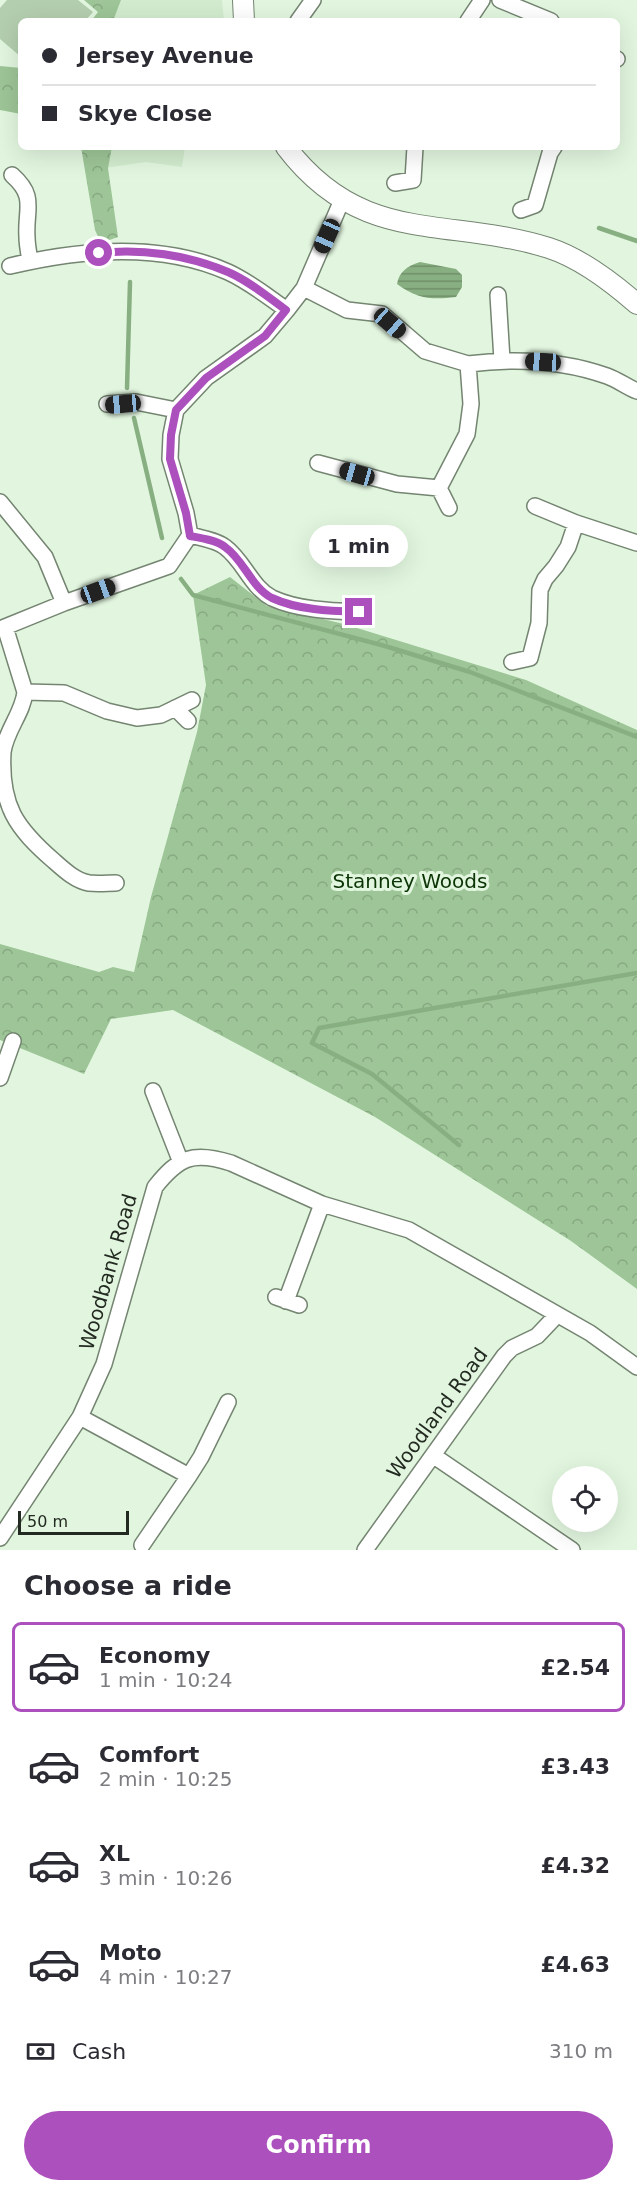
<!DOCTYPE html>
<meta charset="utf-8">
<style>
body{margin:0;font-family:"DejaVu Sans",sans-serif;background:#f2f2f3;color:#2b2b33;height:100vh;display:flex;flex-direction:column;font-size:22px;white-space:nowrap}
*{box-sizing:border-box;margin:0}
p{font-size:20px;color:#7c7c81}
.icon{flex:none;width:33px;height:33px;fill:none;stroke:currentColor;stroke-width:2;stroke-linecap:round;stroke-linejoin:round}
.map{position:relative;height:1550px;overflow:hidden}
.sheet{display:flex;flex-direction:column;background:#fff;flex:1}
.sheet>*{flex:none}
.hud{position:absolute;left:18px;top:18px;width:602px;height:132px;border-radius:9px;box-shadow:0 6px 24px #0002;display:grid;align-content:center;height:132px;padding:0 24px;background:#fff}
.fabs{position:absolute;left:552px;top:1466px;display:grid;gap:12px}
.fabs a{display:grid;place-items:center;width:66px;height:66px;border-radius:50%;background:#fff;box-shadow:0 6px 24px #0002;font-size:30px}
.scale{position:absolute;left:18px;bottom:15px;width:111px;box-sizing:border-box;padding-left:6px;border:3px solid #232a21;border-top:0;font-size:16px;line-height:21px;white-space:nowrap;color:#232a21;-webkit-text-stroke:4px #e2f6df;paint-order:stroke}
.end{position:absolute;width:27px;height:27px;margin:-14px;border:8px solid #ab50bc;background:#fff;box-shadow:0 0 0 3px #fff}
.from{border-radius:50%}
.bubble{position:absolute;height:42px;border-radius:21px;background:#fff;box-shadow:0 6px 24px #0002;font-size:20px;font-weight:700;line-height:42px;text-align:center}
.car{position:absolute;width:18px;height:36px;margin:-18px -9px;border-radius:8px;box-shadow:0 0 4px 2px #0007;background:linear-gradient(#222 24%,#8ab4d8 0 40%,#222 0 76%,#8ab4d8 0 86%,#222 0)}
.hud b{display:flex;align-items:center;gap:21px;height:57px;font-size:22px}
.hud b+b{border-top:2px solid #e1e1e2}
.hud i{width:15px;height:15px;background:#2b2b33}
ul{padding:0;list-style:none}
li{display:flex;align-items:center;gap:18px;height:90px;margin:0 12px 9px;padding:0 12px;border:3px solid transparent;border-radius:9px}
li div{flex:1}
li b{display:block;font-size:22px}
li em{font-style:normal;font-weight:700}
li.on{border-color:#ab50bc}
li>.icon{width:54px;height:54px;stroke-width:1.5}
h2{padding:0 24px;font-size:27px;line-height:72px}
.pay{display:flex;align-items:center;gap:15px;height:66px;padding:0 24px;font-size:22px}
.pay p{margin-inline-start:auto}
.cta{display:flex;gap:12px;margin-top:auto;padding:12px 24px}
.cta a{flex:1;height:69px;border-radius:36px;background:#ab50bc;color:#fff;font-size:24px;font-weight:700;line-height:69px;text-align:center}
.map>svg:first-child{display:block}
.built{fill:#d2ebce}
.green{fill:#b3ceae}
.forest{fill:url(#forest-crowns)}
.water{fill:url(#water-rules)}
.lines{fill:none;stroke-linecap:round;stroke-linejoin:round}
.stream{stroke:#88af81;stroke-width:4.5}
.minor-casing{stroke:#748571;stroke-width:18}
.tertiary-casing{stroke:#748571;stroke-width:22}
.minor{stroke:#fff;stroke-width:15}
.tertiary{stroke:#fff;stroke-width:20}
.route{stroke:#ab50bc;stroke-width:8}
.labels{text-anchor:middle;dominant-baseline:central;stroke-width:6;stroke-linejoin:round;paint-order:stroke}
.park-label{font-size:20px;fill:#0c3506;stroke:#e2f6df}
.street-label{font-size:20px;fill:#232a21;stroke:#e2f6df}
</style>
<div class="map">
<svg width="637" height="1550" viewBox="0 0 637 1550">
<defs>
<pattern id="forest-crowns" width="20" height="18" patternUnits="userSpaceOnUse" patternTransform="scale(1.5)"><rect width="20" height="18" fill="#9dc597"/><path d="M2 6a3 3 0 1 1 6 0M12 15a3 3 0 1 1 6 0" fill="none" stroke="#87a982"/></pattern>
<pattern id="water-rules" width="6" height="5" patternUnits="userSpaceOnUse" patternTransform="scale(1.5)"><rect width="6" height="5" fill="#88af81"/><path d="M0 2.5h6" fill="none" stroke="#6f8f69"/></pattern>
</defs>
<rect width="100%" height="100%" fill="#e2f6df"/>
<!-- built -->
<path class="built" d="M104,0H222L224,21H100Z
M88,147H185L182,167L146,162L91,170Z"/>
<!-- green -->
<path class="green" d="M7,0H78L93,12L85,21H21V57L0,39V8Z"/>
<!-- forest -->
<path class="forest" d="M84,0H121L113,21H91L98,12Z
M0,66L21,68V114L0,110Z
M81,147H112L108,168L118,237L101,243L95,230Z
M230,577L267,606L344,624L526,680L637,730V1289L571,1241L375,1117L173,1010L111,1019L84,1074L0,1040V944L99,972L113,967L134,972L151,897L197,732L206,685L193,595Z"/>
<!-- water -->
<path class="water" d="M420,262L456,269L462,275V287L456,297C432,300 417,299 397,284C399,271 408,266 420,262Z"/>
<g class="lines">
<!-- stream -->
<path class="stream" d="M599,228L637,241
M127,388L130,282
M134,418L162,538
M181,579L193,595L385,646L470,672L637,737
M459,1145L372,1074L312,1043L319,1028L637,973"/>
<defs>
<path id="minor" d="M500,0L551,21
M298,21L313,0
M468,21L482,0
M616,59H617
M12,175C37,197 25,209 27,237C27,245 29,254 30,261
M395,183L413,180L415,147
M521,210L535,205L550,153L554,147
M10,266C81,249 161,242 228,272C250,282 268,297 287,310
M304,288L347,310L382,314L425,351L468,364L471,404L467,434L439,488L449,508
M498,295L502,360
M468,364C515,358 562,360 607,376C618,380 627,387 637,391
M107,404L136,402L176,410
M318,463L397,484L439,488
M0,502L45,557L64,603
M535,506L576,523L637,543
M190,535C201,538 216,540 225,547C244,561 251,587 272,598C298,610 331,611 359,612
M5,627L25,692C23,713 6,730 3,752C0,806 16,828 54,861C64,870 76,881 89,883C98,884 108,883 116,883
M0,629L64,603L169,566L190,535L186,513L170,459L171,435L176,410L206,378L265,336L287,310L304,288L342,200
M512,662L530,658L539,623L540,590L545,579L556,566L568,547L576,523
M25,692L64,693L107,711L137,718L161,715L192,700
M175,708L188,721
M0,1078L13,1041
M153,1091L180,1160
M276,1297L299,1305
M286,1301L322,1204
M80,1417L189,1476L142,1545
M434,1456L572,1550
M189,1476L201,1457L228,1402
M0,1538L80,1417L104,1364L155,1187C179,1157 193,1151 231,1163L322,1204L409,1230L590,1333L637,1367
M365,1550L504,1356L512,1348L537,1336L557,1315"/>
<path id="tertiary" d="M243,0L244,21
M286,147C362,247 447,216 549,248C580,258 613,283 637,304"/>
</defs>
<!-- minor casing -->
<use href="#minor" class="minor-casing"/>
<!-- tertiary casing -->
<use href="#tertiary" class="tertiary-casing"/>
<!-- minor -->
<use href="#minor" class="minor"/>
<!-- tertiary -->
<use href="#tertiary" class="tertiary"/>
</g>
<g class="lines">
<!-- route -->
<path class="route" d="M99,253C141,248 188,255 228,272C249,281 268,297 286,310L265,336L206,378L176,410L171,435L170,459L186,513L190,536C201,538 216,540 225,547C244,560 251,587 272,598C298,610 331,611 359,612"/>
</g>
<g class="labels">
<!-- park labels -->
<g class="park-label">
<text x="410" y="881">Stanney Woods</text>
</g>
<!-- street labels -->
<g class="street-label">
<text transform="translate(108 1272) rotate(-74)">Woodbank Road</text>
<text transform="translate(437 1413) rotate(-54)">Woodland Road</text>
</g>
</g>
</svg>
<div class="fabs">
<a><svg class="icon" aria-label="locate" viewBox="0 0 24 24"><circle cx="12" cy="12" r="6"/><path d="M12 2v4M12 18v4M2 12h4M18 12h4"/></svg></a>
</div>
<div class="scale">50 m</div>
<i class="end from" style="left:99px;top:253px"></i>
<i class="end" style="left:359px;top:612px"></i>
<div class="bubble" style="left:309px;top:525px;width:99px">1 min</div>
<i class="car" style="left:327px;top:236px;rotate:204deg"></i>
<i class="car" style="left:390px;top:323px;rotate:131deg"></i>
<i class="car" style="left:543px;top:362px;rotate:273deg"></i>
<i class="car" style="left:123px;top:404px;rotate:265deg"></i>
<i class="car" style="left:357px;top:474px;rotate:286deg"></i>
<i class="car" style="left:98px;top:591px;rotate:70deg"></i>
<div class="hud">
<b><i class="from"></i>Jersey Avenue</b>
<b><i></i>Skye Close</b>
</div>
</div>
<section class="sheet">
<h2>Choose a ride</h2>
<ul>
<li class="on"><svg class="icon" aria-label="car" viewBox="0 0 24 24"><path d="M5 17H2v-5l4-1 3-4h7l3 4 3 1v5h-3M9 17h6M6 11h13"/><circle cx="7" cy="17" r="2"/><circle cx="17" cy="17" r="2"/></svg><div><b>Economy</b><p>1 min · 10:24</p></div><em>£2.54</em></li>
<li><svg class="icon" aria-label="car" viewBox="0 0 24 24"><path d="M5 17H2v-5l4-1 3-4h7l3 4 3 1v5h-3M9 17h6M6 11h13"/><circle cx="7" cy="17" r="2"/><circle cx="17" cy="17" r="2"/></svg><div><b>Comfort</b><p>2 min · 10:25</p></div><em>£3.43</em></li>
<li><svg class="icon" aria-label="car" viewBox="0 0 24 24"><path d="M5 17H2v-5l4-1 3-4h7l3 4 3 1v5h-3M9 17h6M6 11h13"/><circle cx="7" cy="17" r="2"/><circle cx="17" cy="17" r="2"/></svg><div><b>XL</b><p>3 min · 10:26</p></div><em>£4.32</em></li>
<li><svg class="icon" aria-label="car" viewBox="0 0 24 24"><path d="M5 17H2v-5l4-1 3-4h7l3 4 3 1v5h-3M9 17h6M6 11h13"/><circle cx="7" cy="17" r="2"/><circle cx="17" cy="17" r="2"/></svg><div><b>Moto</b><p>4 min · 10:27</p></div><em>£4.63</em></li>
</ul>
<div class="pay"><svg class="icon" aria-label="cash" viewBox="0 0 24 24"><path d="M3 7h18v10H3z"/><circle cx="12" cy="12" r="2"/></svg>Cash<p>310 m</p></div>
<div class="cta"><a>Confirm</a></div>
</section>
